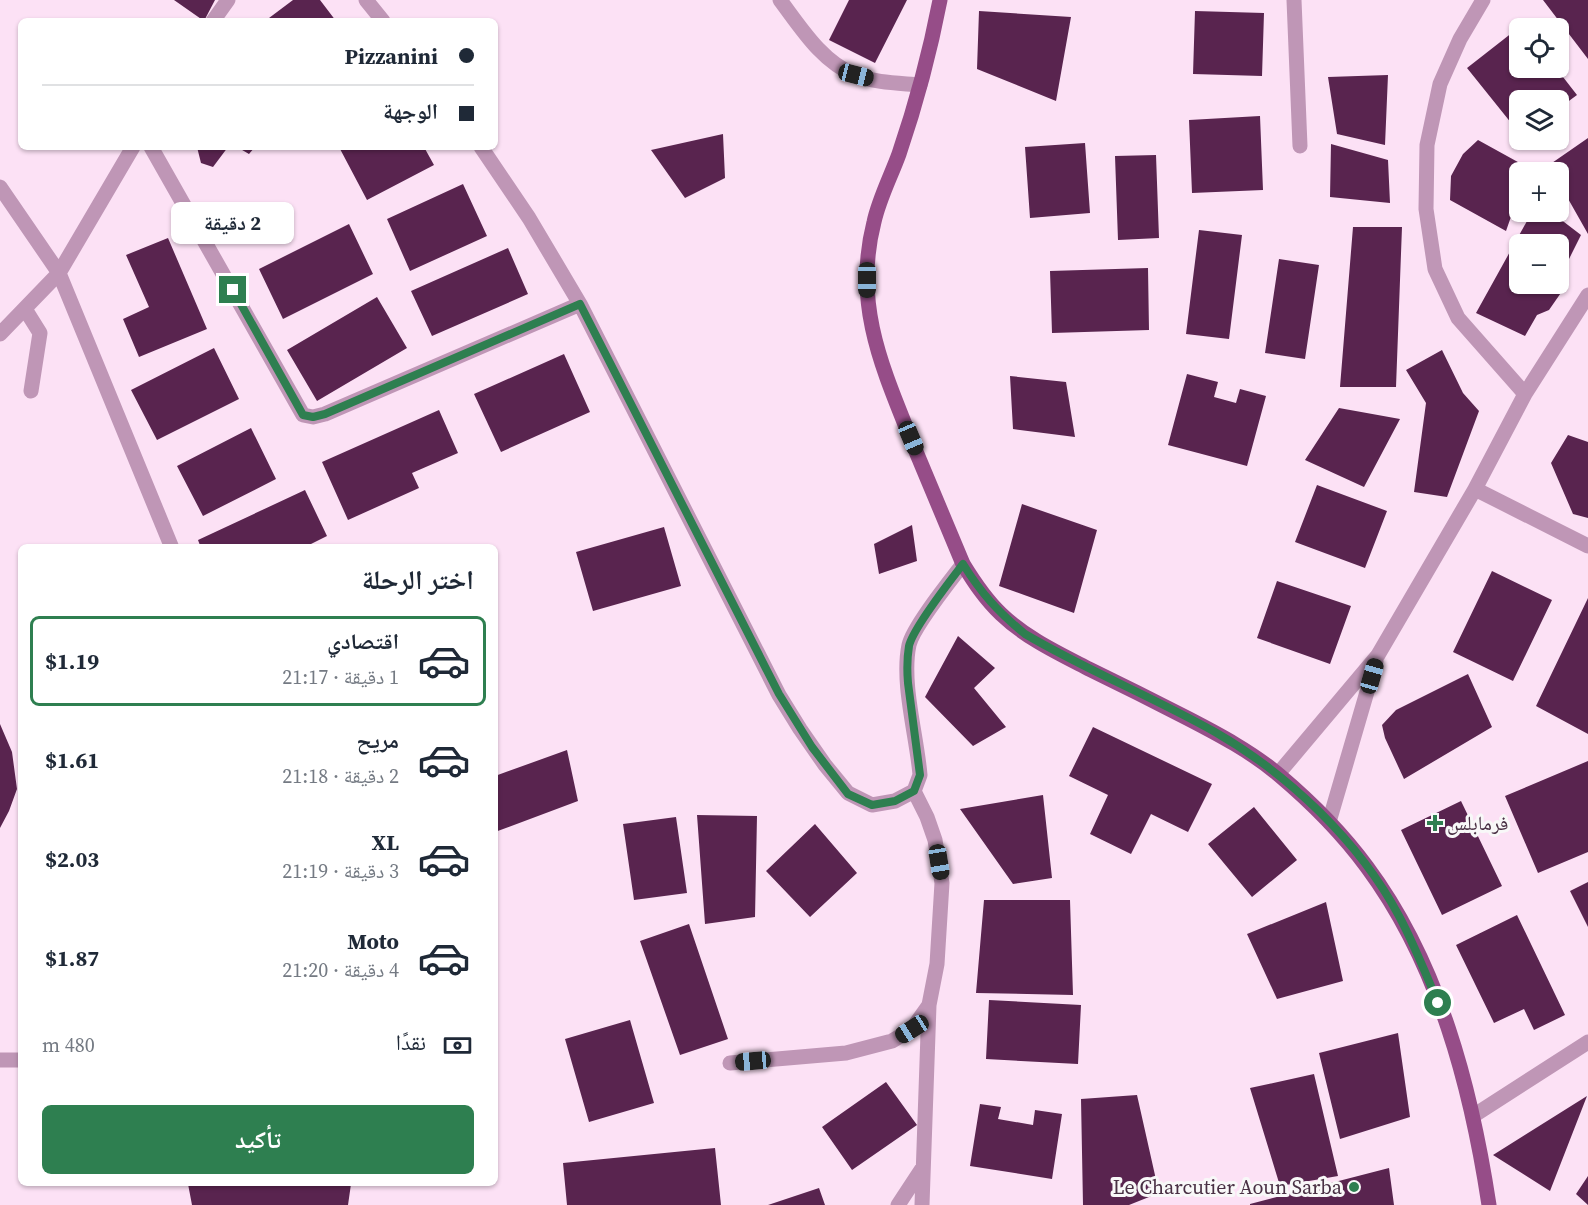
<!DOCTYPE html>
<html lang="ar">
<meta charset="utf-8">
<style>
body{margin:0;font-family:"Source Serif 4","Noto Naskh Arabic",serif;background:#f6f6f7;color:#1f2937;direction:rtl;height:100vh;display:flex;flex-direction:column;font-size:22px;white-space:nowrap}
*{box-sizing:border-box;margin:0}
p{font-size:20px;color:#747a83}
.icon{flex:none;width:33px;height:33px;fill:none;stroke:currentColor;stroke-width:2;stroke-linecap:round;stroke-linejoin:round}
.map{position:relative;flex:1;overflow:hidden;direction:ltr}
.sheet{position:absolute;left:18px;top:544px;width:480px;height:642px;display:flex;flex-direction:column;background:#fff;border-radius:9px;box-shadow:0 2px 4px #0004;direction:rtl}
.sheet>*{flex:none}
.guide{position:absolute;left:18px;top:18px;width:480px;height:132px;border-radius:9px;box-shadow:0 2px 4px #0004;direction:rtl;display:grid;align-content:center;height:132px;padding:0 24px;background:#fff}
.tools{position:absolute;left:1509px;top:18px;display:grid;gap:12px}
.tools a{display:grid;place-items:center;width:60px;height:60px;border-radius:9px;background:#fff;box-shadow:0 2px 4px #0004;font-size:30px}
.end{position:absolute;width:27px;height:27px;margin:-14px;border:8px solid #2e7f50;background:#fff;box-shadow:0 0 0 3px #fff}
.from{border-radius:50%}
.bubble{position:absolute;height:42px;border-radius:9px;background:#fff;box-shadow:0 2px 4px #0004;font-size:20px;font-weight:700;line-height:42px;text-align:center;direction:rtl}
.car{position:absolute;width:18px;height:36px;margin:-18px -9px;border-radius:8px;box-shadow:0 0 4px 2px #0007;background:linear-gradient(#222 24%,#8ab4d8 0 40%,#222 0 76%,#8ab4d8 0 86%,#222 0)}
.guide b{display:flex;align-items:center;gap:21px;height:57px;font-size:22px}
.guide b+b{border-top:2px solid #e0e1e3}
.guide i{width:15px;height:15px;background:#1f2937}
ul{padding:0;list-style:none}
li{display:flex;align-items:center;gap:18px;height:90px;margin:0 12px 9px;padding:0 12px;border:3px solid transparent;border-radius:9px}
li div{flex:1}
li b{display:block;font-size:22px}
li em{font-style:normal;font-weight:700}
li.current{border-color:#2e7f50}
li>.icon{width:54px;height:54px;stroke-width:1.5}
h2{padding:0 24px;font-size:27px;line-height:72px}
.pay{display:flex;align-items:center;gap:15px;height:66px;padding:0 24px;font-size:22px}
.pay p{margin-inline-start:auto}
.cta{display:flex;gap:12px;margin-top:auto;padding:12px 24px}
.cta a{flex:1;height:69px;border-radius:9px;background:#2e7f50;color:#fff;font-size:24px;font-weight:700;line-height:69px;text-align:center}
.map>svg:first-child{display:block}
.building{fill:#59244f;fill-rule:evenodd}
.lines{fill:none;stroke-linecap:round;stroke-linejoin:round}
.minor{stroke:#bf96b6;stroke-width:15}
.major{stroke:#964d88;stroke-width:15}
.route{stroke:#2e7f50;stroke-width:8}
.poi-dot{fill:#2e7f50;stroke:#f8f8f8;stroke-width:2}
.labels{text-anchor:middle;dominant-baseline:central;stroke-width:6;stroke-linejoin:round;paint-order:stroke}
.poi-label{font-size:20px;fill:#493044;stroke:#f8f8f8;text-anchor:start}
</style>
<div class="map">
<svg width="1588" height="1205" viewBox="0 0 1588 1205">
<rect width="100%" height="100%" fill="#fce1f5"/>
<!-- building -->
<path class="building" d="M174,0H215L204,21Z
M293,0H320L336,21H265Z
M849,0H907L875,63L829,40Z
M1543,0H1588V59Z
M979,11L1071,17L1056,101L977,69Z
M1195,11L1264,13L1262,76L1193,74Z
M1522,25L1525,28H1520V68H1556L1577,95L1558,109V100H1520V134L1467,68Z
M1388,75L1385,145L1337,134L1328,77Z
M1260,116L1263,190L1192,193L1189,120Z
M723,134L725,178L685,198L651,150Z
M1588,138V234L1558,181V172H1554L1549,165Z
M1478,140L1527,167L1526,172H1520V191L1506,231L1450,200L1451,176L1463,154Z
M1085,143L1090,213L1030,218L1025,147Z
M1331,144L1388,160L1390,203L1330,197Z
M197,147H228L213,167L201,163Z
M237,147H255L249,154Z
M339,147H424L434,165L367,200Z
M1156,155L1159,238L1118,240L1115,156Z
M463,184L487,236L410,271L387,219Z
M1532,212H1551L1581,235L1568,261L1565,287L1549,310L1537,315L1525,336L1476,313ZM1520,244H1558V284H1520Z
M349,224L373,274L283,319L259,269Z
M1353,227H1402L1396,387H1340Z
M1199,230L1242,235L1229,339L1186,334Z
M168,238L207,329L139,357L123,319L149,307L126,255Z
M508,248L528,294L432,336L411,291Z
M1279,259L1319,265L1305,359L1265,353Z
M1148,268L1149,330L1052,333L1050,271Z
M377,297L407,348L317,401L287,350Z
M214,348L239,399L157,440L131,390Z
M1442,350L1463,393L1479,411L1447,497L1414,492L1426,403L1406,370Z
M564,354L590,412L501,452L474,394Z
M1187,374L1218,382L1214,397L1236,403L1240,389L1266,396L1247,466L1168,445Z
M1010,376L1066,382L1075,437L1013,429Z
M1339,408L1400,419L1364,487L1305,460Z
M439,410L458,453L412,473L419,488L348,520L322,462Z
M251,428L276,479L203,516L177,466Z
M1568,435L1588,442V518L1573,514L1551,463Z
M1317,485L1387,511L1365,568L1295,542Z
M305,490L327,536L303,548H201L198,540Z
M1022,504L1097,530L1074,613L999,586Z
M912,525L917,561L879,574L874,544Z
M664,527L681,586L593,611L576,552Z
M1492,571L1552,600L1513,681L1453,652Z
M1277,581L1351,606L1330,664L1257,638Z
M1588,598V734L1536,706Z
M958,636L995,668L974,688L1006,727L973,746L925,697Z
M1468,674L1492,727L1404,779L1385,738L1382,725L1396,710Z
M0,724L12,752L17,789L9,811L0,828Z
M1093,727L1212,784L1188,832L1151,814L1131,854L1090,834L1108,795L1069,776Z
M567,750L578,801L495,832V776Z
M1588,761V852L1538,873L1505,796Z
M1043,795L1052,878L1013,884L960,809Z
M1461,801L1502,886L1442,915L1401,830Z
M1254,807L1297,860L1252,897L1208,844Z
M697,815L757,816L755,917L705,924Z
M676,817L687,893L634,900L623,824Z
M815,824L857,873L810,917L766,871Z
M1588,882V927L1570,891Z
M984,900H1070L1073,995L976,993Z
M1326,902L1343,981L1277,999L1247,934Z
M1517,915L1565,1015L1534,1030L1524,1009L1494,1023L1456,945Z
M689,924L728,1039L680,1055L640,941Z
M989,1000L1081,1005L1078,1064L986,1059Z
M630,1020L654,1103L589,1122L565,1039Z
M1398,1033L1410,1117L1340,1139L1319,1053Z
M1314,1074L1338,1176L1280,1186L1250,1088Z
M886,1082L917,1125L852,1170L822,1127Z
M1137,1095L1159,1193L1129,1205H1083L1081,1099Z
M1587,1096L1550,1191L1493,1155Z
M980,1104L1001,1107L998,1119L1033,1125L1035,1110L1062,1114L1052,1179L970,1166Z
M715,1148L721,1205H567L563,1163Z
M1389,1168L1394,1205H1250V1204Z
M1588,1176V1205L1576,1194Z
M188,1184H351L348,1205H192Z
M819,1188L825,1205H768Z"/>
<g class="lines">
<!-- minor -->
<path class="minor" d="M366,0L383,21
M780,0C801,28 822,62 855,75C876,83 899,83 920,85
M1294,0L1300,146
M1483,0L1460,39L1440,84L1427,145L1426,209L1435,269L1458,318L1525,394
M213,21L228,0
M151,147L303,415L313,417L325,414L580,304
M481,147L529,218L580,304L779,695L800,729L825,765L848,793L872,805L895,801L914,791L920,775C917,737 901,683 909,645C913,627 950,581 963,564
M0,187L59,273L172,548
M25,309L40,333L31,391
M0,334L59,273L133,147
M1475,489L1588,546
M1278,774L1378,655L1475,489L1525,394L1588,295
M1329,822L1376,661
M0,1060H21
M730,1063L846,1053L892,1041L912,1029L929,1005L937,964L942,883L935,840L927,817L914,791
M1473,1116L1588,1042
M898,1205L923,1167
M922,1205L929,1005"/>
<!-- major -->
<path class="major" d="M940,0C930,52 916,104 899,154C891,176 879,199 874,222C853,304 882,367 912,442C929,482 946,523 963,564C974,582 985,599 1001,614C1026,638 1058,653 1089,669C1122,685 1154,701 1187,718C1218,734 1252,752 1279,775C1311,802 1342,833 1367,867C1439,964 1471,1087 1489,1205"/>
</g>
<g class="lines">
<!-- route -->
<path class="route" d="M233,290L303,415L313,417L325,414L580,304L779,694L812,747L848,794L872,805L895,801L914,791L920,775L908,683C907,671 907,658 909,646C913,628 950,581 963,564C981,593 998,612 1025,634C1086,670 1153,697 1215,732C1288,774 1359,841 1399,916C1414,944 1426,974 1438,1003"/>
</g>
<!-- markers -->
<g class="poi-dot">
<path d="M1432 814h6v6h6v6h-6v6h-6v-6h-6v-6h6z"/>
<circle cx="1354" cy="1187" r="6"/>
</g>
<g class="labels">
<!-- poi labels -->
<g class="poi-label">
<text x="1447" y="823">فرمابلس</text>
<text x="1342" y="1187" text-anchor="end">Le Charcutier Aoun Sarba</text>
</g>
</g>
</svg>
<div class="tools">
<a><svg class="icon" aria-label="locate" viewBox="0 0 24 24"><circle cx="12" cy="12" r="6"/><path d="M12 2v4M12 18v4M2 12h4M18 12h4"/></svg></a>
<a><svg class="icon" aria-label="layers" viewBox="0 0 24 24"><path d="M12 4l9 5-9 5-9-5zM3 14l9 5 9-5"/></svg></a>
<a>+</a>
<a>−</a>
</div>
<i class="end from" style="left:1438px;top:1003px"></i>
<i class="end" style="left:233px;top:290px"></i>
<div class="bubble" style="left:171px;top:202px;width:123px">2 دقيقة</div>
<i class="car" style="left:856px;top:75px;rotate:104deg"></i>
<i class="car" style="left:867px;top:280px;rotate:180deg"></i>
<i class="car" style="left:911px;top:438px;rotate:157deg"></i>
<i class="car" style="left:1372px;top:676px;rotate:16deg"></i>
<i class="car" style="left:939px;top:862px;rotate:171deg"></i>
<i class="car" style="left:912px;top:1029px;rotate:238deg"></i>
<i class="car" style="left:753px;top:1061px;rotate:265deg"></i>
<div class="guide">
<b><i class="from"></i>Pizzanini</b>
<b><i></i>الوجهة</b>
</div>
<section class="sheet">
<h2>اختر الرحلة</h2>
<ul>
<li class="current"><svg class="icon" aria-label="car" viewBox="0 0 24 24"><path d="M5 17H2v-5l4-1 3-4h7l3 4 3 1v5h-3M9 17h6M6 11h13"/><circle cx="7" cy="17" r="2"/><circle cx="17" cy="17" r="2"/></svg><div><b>اقتصادي</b><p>1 دقيقة · 21:17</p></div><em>$1.19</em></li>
<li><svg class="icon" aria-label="car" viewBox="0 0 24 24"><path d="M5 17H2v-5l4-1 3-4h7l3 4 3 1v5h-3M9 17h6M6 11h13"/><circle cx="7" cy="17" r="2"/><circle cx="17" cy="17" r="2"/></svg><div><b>مريح</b><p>2 دقيقة · 21:18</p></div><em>$1.61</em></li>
<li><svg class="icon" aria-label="car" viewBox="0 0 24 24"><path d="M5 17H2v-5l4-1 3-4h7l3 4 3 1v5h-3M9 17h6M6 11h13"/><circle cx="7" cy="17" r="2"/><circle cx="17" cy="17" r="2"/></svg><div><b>XL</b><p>3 دقيقة · 21:19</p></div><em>$2.03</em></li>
<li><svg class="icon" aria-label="car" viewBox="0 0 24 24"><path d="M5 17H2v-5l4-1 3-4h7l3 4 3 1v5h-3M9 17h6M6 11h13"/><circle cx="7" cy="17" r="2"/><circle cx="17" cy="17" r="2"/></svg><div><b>Moto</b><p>4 دقيقة · 21:20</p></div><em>$1.87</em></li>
</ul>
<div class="pay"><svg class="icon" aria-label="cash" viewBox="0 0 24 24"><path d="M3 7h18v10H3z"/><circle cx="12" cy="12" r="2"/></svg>نقدًا<p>480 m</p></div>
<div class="cta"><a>تأكيد</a></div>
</section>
</div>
